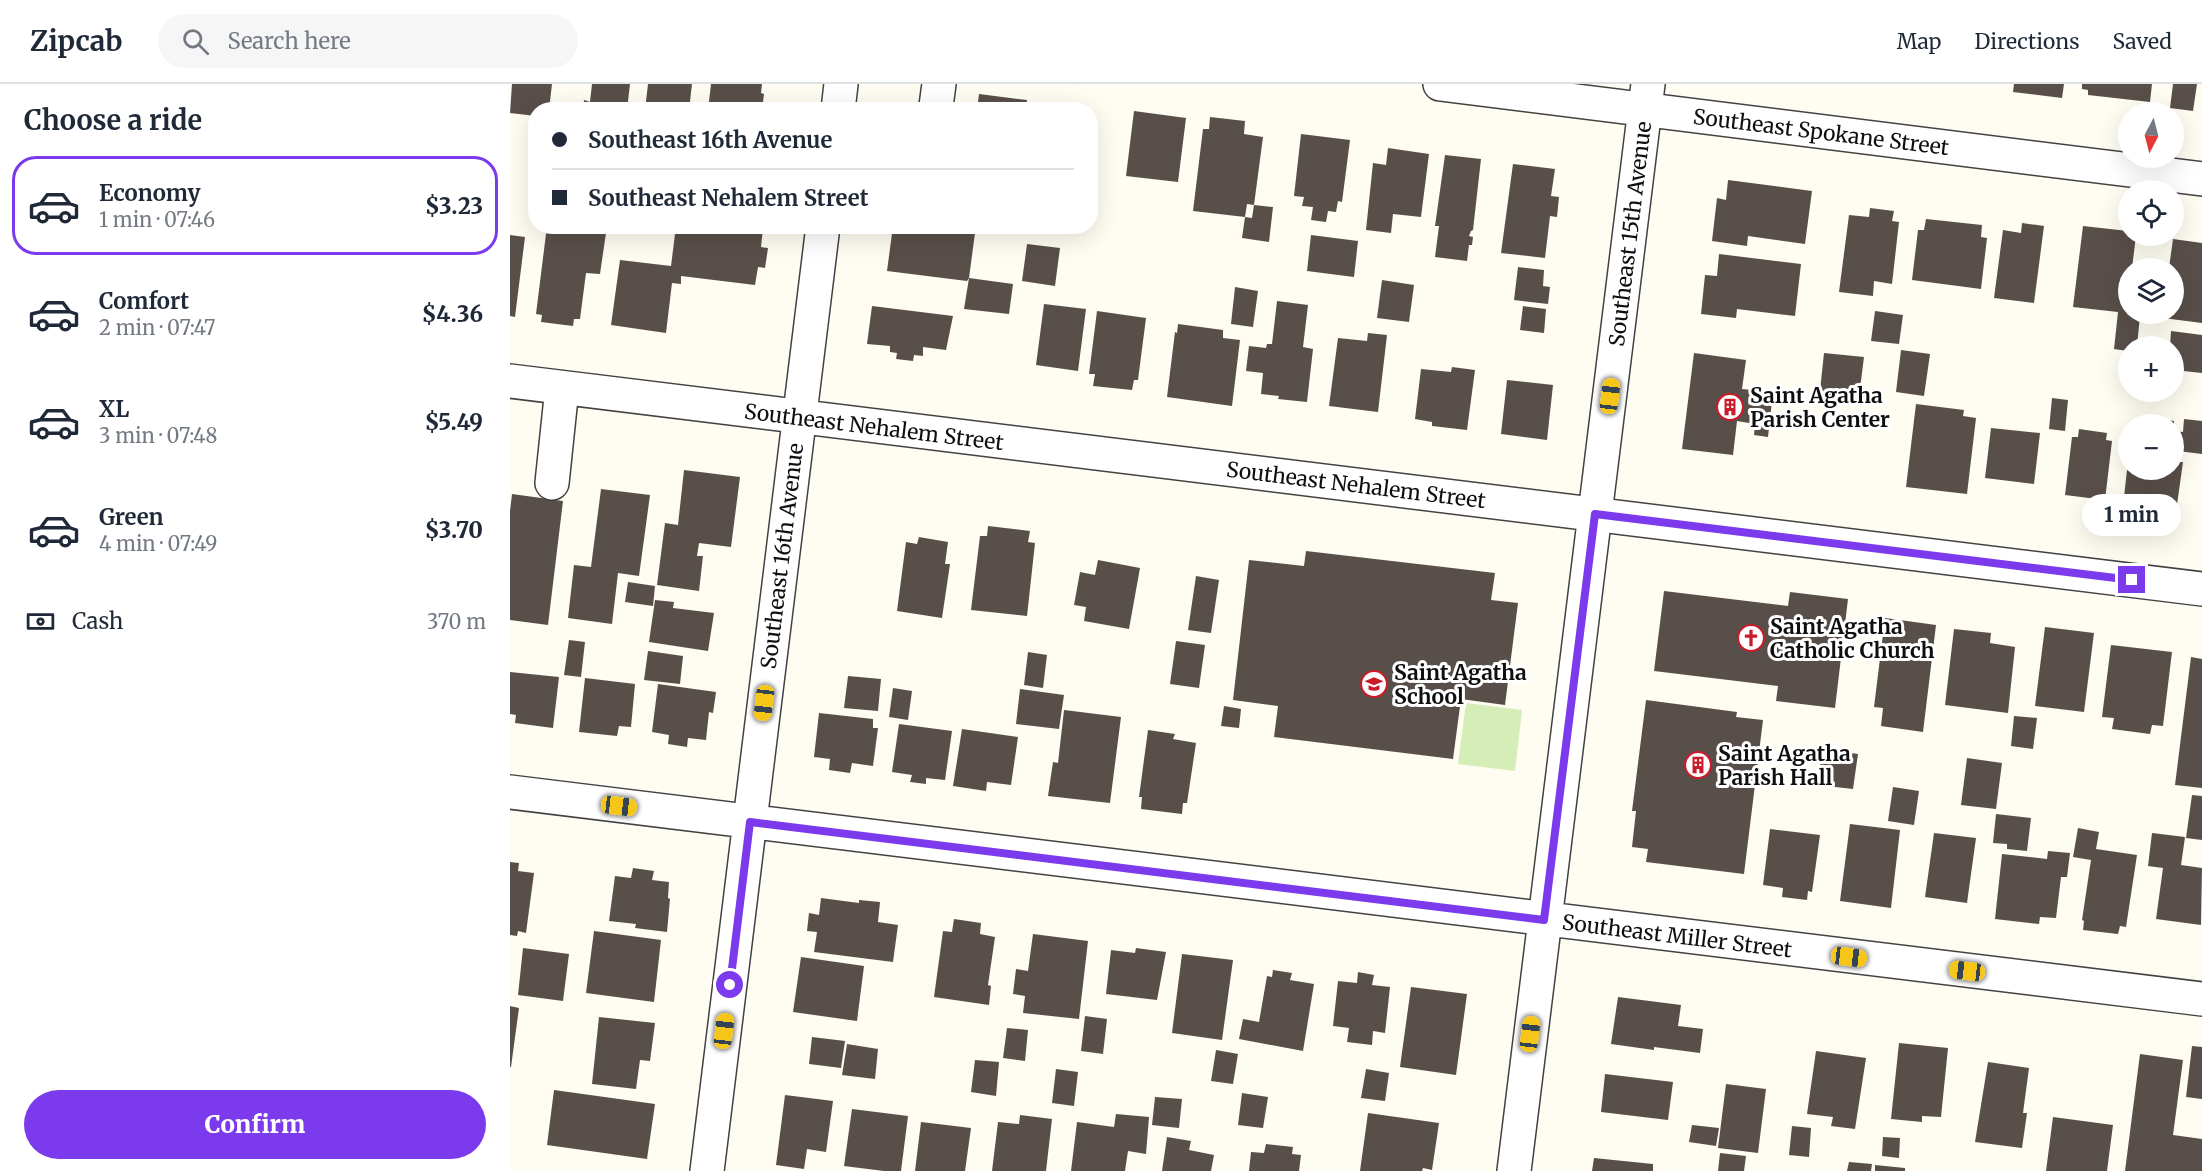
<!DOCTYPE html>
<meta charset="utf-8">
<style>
body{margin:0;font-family:Merriweather,serif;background:#f6f6f7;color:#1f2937;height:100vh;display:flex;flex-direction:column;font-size:22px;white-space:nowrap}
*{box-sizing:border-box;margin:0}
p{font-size:20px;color:#747a83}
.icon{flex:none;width:33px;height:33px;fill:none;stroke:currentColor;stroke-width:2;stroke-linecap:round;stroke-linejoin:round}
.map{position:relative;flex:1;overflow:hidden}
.details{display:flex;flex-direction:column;background:#fff;width:510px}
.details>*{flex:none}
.banner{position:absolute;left:18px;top:18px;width:570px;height:132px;border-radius:24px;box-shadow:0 6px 24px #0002;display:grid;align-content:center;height:132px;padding:0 24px;background:#fff}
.needle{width:39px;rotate:187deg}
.buttons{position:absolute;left:1608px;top:18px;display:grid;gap:12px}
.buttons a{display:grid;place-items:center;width:66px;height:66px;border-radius:50%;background:#fff;box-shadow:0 6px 24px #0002;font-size:30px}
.end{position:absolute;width:27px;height:27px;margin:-14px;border:8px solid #7c3aed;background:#fff;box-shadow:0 0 0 3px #fff}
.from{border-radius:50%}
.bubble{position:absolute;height:42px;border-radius:21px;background:#fff;box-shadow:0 6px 24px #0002;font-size:20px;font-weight:800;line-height:42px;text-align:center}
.car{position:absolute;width:18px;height:36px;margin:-18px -9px;border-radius:8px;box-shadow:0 0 4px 2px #0007;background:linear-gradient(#f5c518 24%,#345 0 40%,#f5c518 0 76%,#345 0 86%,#f5c518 0)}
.banner b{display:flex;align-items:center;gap:21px;height:57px;font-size:22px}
.banner b+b{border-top:2px solid #e0e1e3}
.banner i{width:15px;height:15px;background:#1f2937}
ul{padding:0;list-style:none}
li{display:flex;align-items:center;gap:18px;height:99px;margin:0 12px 9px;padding:0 12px;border:3px solid transparent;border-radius:24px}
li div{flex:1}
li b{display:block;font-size:22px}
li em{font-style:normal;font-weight:800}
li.selected{border-color:#7c3aed}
li>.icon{width:54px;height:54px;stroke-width:1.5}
h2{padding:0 24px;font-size:27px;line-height:72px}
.pay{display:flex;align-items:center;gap:15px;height:66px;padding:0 24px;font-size:22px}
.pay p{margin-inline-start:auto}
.button{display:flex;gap:12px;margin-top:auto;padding:12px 24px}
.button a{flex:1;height:69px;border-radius:36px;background:#7c3aed;color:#fff;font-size:24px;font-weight:800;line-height:69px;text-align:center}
header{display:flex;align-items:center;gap:36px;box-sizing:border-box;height:84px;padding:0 30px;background:#fff;border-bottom:2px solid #e0e1e3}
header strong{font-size:28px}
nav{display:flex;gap:33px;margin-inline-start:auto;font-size:21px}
.search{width:420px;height:54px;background:#f6f6f7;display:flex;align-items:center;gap:15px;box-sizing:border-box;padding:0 21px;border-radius:33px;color:#747a83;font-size:22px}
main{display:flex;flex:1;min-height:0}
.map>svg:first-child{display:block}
.green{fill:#d5edb6}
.building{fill:#594f4a}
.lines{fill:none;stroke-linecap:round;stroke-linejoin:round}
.minor-casing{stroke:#424242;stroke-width:36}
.minor{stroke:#fff;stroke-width:33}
.route{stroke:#7c3aed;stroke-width:8}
.labels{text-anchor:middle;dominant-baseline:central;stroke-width:6;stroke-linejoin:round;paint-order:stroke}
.street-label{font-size:21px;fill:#0f0f0f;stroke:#fff}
.poi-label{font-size:21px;font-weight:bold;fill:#0f0f0f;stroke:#fff;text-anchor:start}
</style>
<header>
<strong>Zipcab</strong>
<div class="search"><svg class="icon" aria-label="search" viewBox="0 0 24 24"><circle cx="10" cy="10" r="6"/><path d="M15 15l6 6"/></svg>Search here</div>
<nav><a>Map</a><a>Directions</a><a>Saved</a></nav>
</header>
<main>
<section class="details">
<h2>Choose a ride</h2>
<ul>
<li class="selected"><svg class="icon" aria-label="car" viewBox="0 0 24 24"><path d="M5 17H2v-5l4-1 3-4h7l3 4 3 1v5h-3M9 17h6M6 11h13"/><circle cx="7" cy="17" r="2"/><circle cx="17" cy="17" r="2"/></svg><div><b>Economy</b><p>1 min · 07:46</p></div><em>$3.23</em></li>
<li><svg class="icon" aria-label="car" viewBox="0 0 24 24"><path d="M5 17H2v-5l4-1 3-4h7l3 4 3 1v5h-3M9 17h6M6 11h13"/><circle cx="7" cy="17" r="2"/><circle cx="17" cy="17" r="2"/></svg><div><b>Comfort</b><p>2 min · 07:47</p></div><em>$4.36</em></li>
<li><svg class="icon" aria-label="car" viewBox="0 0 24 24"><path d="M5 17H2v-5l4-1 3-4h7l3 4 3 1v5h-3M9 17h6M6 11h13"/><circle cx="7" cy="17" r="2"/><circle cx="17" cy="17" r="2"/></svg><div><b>XL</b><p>3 min · 07:48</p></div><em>$5.49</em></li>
<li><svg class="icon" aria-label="car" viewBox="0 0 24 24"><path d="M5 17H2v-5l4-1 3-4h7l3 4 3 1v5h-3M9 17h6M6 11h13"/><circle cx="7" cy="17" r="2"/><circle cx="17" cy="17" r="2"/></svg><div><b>Green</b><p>4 min · 07:49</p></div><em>$3.70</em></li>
</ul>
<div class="pay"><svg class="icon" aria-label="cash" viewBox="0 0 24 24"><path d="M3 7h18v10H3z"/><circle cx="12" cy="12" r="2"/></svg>Cash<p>370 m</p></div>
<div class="button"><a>Confirm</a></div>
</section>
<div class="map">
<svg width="1692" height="1087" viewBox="0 0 1692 1087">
<rect width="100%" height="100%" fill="#fffcf1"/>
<!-- green -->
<path class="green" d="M956,619L1012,626L1005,687L948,680Z"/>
<!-- building -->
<path class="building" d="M2,0H42L39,26H26V32L0,29Z
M82,0H120L117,26H73L74,16L80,18Z
M138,0H182L179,26H135Z
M201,0H252L251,9L254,10L252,26H198Z
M1504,0H1554L1552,14L1503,8Z
M1572,0H1642L1640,18L1578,11V6L1572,5Z
M1663,0H1687L1683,27L1660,24Z
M469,10L517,16L516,26H467Z
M624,27L676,34L668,98L616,92Z
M700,33L735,37L734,50L753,53L744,121L737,120L735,133L683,127L693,45H699Z
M791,50L840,56L832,118L828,117L826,128L818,127L816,138L801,136L803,123L792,122L794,113L784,112Z
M878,64L919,70L911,133L883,130L881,149L856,146L863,79L876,81Z
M935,71L971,75L963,146L961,147L959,152L963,153L962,161H959L957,177L925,173L929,142H925Z
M1003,80L1045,85L1041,112L1049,113L1047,133L1040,132L1035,174L991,169Z
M1218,96L1302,107L1295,160L1238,152L1237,162L1202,157L1207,114L1216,116Z
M744,121L763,123L759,158L732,154L735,133L742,134Z
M1360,124L1384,127L1382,137L1389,138L1382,200L1364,197L1363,212L1329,208L1339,131L1359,133Z
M1416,135L1472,141L1471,153L1477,154L1471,205L1402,196L1408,146H1414Z
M1512,139L1534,142L1524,219L1484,214L1493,146L1511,149Z
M37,142H97L90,190L76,189L70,235H64L63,242L31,238L32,231L26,230Z
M166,142L253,144L251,163L258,164L255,184L248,183L245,201L171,192V200L162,199L156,249L101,241L110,176L161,182Z
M383,142H419L465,149L459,194L457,197L377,187Z
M1573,142L1618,147V152H1626L1622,184H1618L1617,230L1630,232L1627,262H1618V267L1604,265L1608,228L1563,223Z
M0,151L15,153L5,233L0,232Z
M801,151L848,157L844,193L797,187Z
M1663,155L1692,159V239L1653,234L1654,230H1664V184H1659Z
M517,160L550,164L545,202L512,197Z
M1209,170L1291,180L1285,232L1227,225L1226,234L1191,230L1195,191L1207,192Z
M1008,183L1034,186L1033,202L1040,203L1038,220L1004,216Z
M459,194L503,200L499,230L454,225Z
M872,196L904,201L899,238L867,234Z
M725,203L748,207L743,243L721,240Z
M767,217L798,221L793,263L803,265L797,318L768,315L769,312L751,310L753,289L736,287L739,262L756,264L757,260H762Z
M534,220L576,225L568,287L526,281Z
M362,222L443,232L436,266L413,263V272L404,271L403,277L386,275L387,269L380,268V262L357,260Z
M1013,222L1036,225L1034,249L1010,246Z
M587,227L636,234L628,296H624L622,306L583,302L585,290H579Z
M1365,227L1393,231L1389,260L1361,257Z
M668,240L713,246V254L730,256L722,322L657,313L665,248L667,249Z
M1661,247L1692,251V289L1664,286V262H1660Z
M858,249L877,251L868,328L819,322L828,254L857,257Z
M1391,266L1420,270L1414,312L1386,308Z
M1184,269L1236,276L1232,305L1263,308L1258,353L1244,351L1245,340L1227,337L1223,371L1172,365Z
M1314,269L1354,273L1348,321L1309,316Z
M942,283L965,286L957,346L922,342V338L905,335L911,285L941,288Z
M997,296L1043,301L1037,356L991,350Z
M1542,314L1558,316L1555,347L1539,345Z
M1406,320L1454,326L1453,332L1466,334L1457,410L1396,403Z
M1650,335L1664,337V340H1650Z
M1674,335L1692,337V370L1668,367L1667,378H1673L1666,428L1658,427L1656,441L1616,436L1618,423L1613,422L1617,386H1664V347L1673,348Z
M1481,344L1530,349L1524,400L1475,394Z
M1569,345L1597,349L1596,356L1602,357L1595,416L1555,411L1562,353H1568Z
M174,386L230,393L221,463L189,459L187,472H193L189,507L147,501L155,439L168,441Z
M91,405L140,411L129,492L108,489L102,540L58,534L64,481L81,483Z
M2,410L53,417L38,541L0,536V427Z
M478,442L520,447L518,458L525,459L517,532L461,526L470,452H477Z
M409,453L438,458L435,480H440L432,534L387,527L396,458L407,460Z
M796,467L985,489L981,516L1008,519L995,621L951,615L943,675L764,653L768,622L723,616L739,476L794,482Z
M588,476L630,484L619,545L574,537L576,523L564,521L570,488L585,491Z
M686,492L709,496L701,549L678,546Z
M118,498L145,502L143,522L115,518Z
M1154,507L1278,522L1280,508L1338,515L1325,624L1266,617L1268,602L1144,587Z
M145,516L164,518L163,524L204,529L198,567L139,558Z
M1375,534L1426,541L1413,648L1371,642L1373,624L1364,623Z
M1535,543L1584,549L1574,628L1525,622Z
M1444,545L1481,549L1480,559L1505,563L1498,629L1435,621Z
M59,556L75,558L71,593L54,591Z
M666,557L695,561L689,604L660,600Z
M1601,561L1662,568L1653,642L1642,641L1640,650L1602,645L1604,634L1592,633Z
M138,567L173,572L170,600L134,596Z
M518,568L537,571L533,604L514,601Z
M1681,573L1692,575V704L1665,701Z
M0,588L49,593L43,644L5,639L6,631L0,630Z
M338,592L371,595L368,627L334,624Z
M75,594L125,600L121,643L109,642L107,652L69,648Z
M148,600L206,608L203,629L199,628L196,656L178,654L177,663L158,660L159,651L142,648Z
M383,604L402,607L398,636L379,633Z
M510,605L554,611L549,645L506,640Z
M1136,616L1227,628L1226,633L1253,636L1234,790L1136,778L1138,765L1122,763L1126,727H1122Z
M714,622L731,625L729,644L711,642Z
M554,626L611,633L600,719L538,712L543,678L548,679Z
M309,629L363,635V644H368L363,682L342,679L340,689L319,686L320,675L304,673Z
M1504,632L1527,634L1523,665L1501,662Z
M389,640L442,647L435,696L416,694V700L400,698L402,691L382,688Z
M452,645L508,653L501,701L477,698L476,707L443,702Z
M638,646L665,650L663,655L686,659L677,719H673L672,730L631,725L632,713H629Z
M1312,665L1348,670L1343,705L1308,701Z
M1457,674L1492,679L1486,725L1451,721Z
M1383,703L1409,707L1404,741L1378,737Z
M1682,711L1692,712V756L1676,754Z
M1486,730L1521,734L1517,767L1497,765V760L1483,759Z
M1340,740L1390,746L1381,824L1330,817Z
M1568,744L1589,748L1586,765L1627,771L1616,843L1610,842L1608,850L1573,846L1574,837L1572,836L1581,776L1563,773Z
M1260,745L1310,751L1302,808L1298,807L1297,816L1272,813L1273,804L1253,801Z
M1424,749L1466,754L1457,819L1415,813Z
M1642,749L1675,753L1671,781L1692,784L1691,841L1646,835L1653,784L1638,782Z
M1538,767L1560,769L1557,793H1551L1546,834L1530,833L1529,840L1485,835L1492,770L1537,775Z
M0,778L9,779L8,787L24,789L16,849L8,847L7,852L0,851Z
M123,784L144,787L142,796L159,798L158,814L160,815L157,848L125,844L126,840L99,837L105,792L121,794Z
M311,814L349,819V816L370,818L368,838L388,841L383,878L304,868L307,848L297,847L299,829L309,831Z
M444,835L471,839L470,850L485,853L478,901L481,902L479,921L424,913L433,847L442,848Z
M84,847L151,856L144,918L76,909Z
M523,850L578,857L569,935L513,929L515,912L503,910L506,885L518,887Z
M13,864L59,870L53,917L8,911Z
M626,864L656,868L647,916L596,910L601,866L625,869Z
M672,870L723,876L712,956L662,949Z
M291,873L354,882L347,937L283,928Z
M763,886L782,889L780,896L804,900L793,967L729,955L733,935L749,938L757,892L762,893Z
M848,888L864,891L862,901L880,903L875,949L863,947L862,961L837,958L839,944L823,942L828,897L847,899Z
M901,903L957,910L946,991L890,983Z
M1108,913L1171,921L1168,942L1193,945L1190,969L1144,963V966L1101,960Z
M0,922L9,924L1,983H0Z
M575,932L597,935L593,970L571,967Z
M89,933L145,939L140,977L130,976L126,1005L82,1000Z
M497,944L518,946L515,977L493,974Z
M302,953L335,957L331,984L299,980Z
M1389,959L1438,964L1431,1033L1412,1032V1038L1381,1035Z
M337,960L368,965L365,995L332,991Z
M1682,962L1692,963V1015L1676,1013Z
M706,966L728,970L723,1000L701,997Z
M1306,967L1356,974L1345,1045L1321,1042L1323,1033L1297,1030Z
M1630,970L1673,976L1663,1051L1692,1055V1087H1615Z
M465,976L489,978L486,1012L461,1008Z
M1478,978L1519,984L1513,1029H1517L1512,1064L1465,1058Z
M546,985L568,988L564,1022L542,1019Z
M856,985L879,989L875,1017L851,1014Z
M1095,990L1163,998L1158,1036L1091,1028Z
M1216,1000L1256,1005L1248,1069L1208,1064Z
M44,1006L145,1020L137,1075L37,1061Z
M732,1009L758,1013L753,1044L728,1041Z
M275,1011L323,1017L316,1068L297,1065L294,1085L266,1081Z
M645,1013L672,1015L669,1044L642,1041Z
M342,1025L398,1032L391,1087H374L334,1082Z
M858,1029L929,1039L922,1086L913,1084L912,1087H850Z
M606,1030L639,1033L636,1070L618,1067L615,1087H561L567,1038L604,1043Z
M510,1031L542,1035L536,1087H482L488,1038L509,1040Z
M1543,1033L1603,1041L1597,1087H1536Z
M411,1038L461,1044L455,1087H405Z
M1182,1041L1209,1044L1206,1062L1179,1058Z
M1282,1042L1301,1044L1299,1073L1279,1071Z
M657,1053L681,1057L679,1066L704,1071L701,1087H652Z
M1373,1053L1390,1054L1389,1074L1372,1072Z
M756,1060L783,1063L782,1070L791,1071L789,1087H739L741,1068L754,1069Z
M1210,1069L1236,1072L1234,1087H1208Z
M1084,1074L1143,1080V1087H1082Z
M1339,1078L1362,1080L1361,1087H1337Z
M1365,1081L1395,1084V1087H1365Z"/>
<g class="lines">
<defs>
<path id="minor" d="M930,0L1692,95
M426,22L429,0
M328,26L331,0
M0,297L1692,505
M42,399L52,304
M0,708L1692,915
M197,1087L313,142
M1004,1087L1138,0"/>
</defs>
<!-- minor casing -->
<use href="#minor" class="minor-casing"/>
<!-- minor -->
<use href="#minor" class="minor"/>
</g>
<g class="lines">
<!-- route -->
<path class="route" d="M220,901L240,738L1034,836L1085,430L1622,496"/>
</g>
<!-- icons -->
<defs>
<symbol id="building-ring" viewBox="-11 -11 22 22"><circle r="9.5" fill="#fff" stroke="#cb1a29" stroke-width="1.5"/><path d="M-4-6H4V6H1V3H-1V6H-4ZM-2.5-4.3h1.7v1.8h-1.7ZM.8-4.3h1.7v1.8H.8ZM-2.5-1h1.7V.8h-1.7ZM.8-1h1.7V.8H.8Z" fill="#cb1a29"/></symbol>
<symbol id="church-ring" viewBox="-11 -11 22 22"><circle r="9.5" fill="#fff" stroke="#cb1a29" stroke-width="1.5"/><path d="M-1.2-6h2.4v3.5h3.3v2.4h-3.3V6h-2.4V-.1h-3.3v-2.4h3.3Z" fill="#cb1a29"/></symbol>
<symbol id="school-ring" viewBox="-11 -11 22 22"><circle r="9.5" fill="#fff" stroke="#cb1a29" stroke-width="1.5"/><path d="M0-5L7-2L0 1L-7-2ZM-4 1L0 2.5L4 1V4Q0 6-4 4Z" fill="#cb1a29"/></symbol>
</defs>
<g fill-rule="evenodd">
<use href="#building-ring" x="1205" y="308" width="30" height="30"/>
<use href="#church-ring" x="1226" y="539" width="30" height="30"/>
<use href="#school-ring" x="849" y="585" width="30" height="30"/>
<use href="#building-ring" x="1173" y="666" width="30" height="30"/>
</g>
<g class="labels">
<!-- street labels -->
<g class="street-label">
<text transform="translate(1311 48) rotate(7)">Southeast Spokane Street</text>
<text transform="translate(1120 150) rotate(-83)">Southeast 15th Avenue</text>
<text transform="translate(364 343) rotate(7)">Southeast Nehalem Street</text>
<text transform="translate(846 401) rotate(7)">Southeast Nehalem Street</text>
<text transform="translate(272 472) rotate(-83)">Southeast 16th Avenue</text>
<text transform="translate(1167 852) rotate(7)">Southeast Miller Street</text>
</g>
<!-- poi labels -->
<g class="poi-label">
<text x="1240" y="311">Saint Agatha<tspan x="1240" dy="24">Parish Center</tspan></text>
<text x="1260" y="542">Saint Agatha<tspan x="1260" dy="24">Catholic Church</tspan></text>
<text x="884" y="588">Saint Agatha<tspan x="884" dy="24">School</tspan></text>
<text x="1208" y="669">Saint Agatha<tspan x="1208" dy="24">Parish Hall</tspan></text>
</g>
</g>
</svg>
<div class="buttons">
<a><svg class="needle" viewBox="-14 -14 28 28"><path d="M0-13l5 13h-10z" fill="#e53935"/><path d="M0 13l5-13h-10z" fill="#747a83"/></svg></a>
<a><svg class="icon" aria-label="locate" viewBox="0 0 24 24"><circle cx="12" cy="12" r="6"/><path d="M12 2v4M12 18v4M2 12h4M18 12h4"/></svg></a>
<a><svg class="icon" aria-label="layers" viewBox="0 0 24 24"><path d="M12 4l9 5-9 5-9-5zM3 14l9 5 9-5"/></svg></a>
<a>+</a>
<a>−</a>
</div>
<i class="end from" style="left:220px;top:901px"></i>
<i class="end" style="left:1622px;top:496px"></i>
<div class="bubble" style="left:1572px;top:410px;width:99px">1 min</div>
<i class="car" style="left:1100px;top:312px;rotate:7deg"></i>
<i class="car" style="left:254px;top:619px;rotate:187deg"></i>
<i class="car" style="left:109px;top:722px;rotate:97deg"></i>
<i class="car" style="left:1339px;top:873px;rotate:97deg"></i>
<i class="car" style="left:1457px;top:887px;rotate:277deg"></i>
<i class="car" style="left:214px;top:947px;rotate:7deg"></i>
<i class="car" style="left:1020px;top:950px;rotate:7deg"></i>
<div class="banner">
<b><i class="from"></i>Southeast 16th Avenue</b>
<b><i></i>Southeast Nehalem Street</b>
</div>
</div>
</main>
